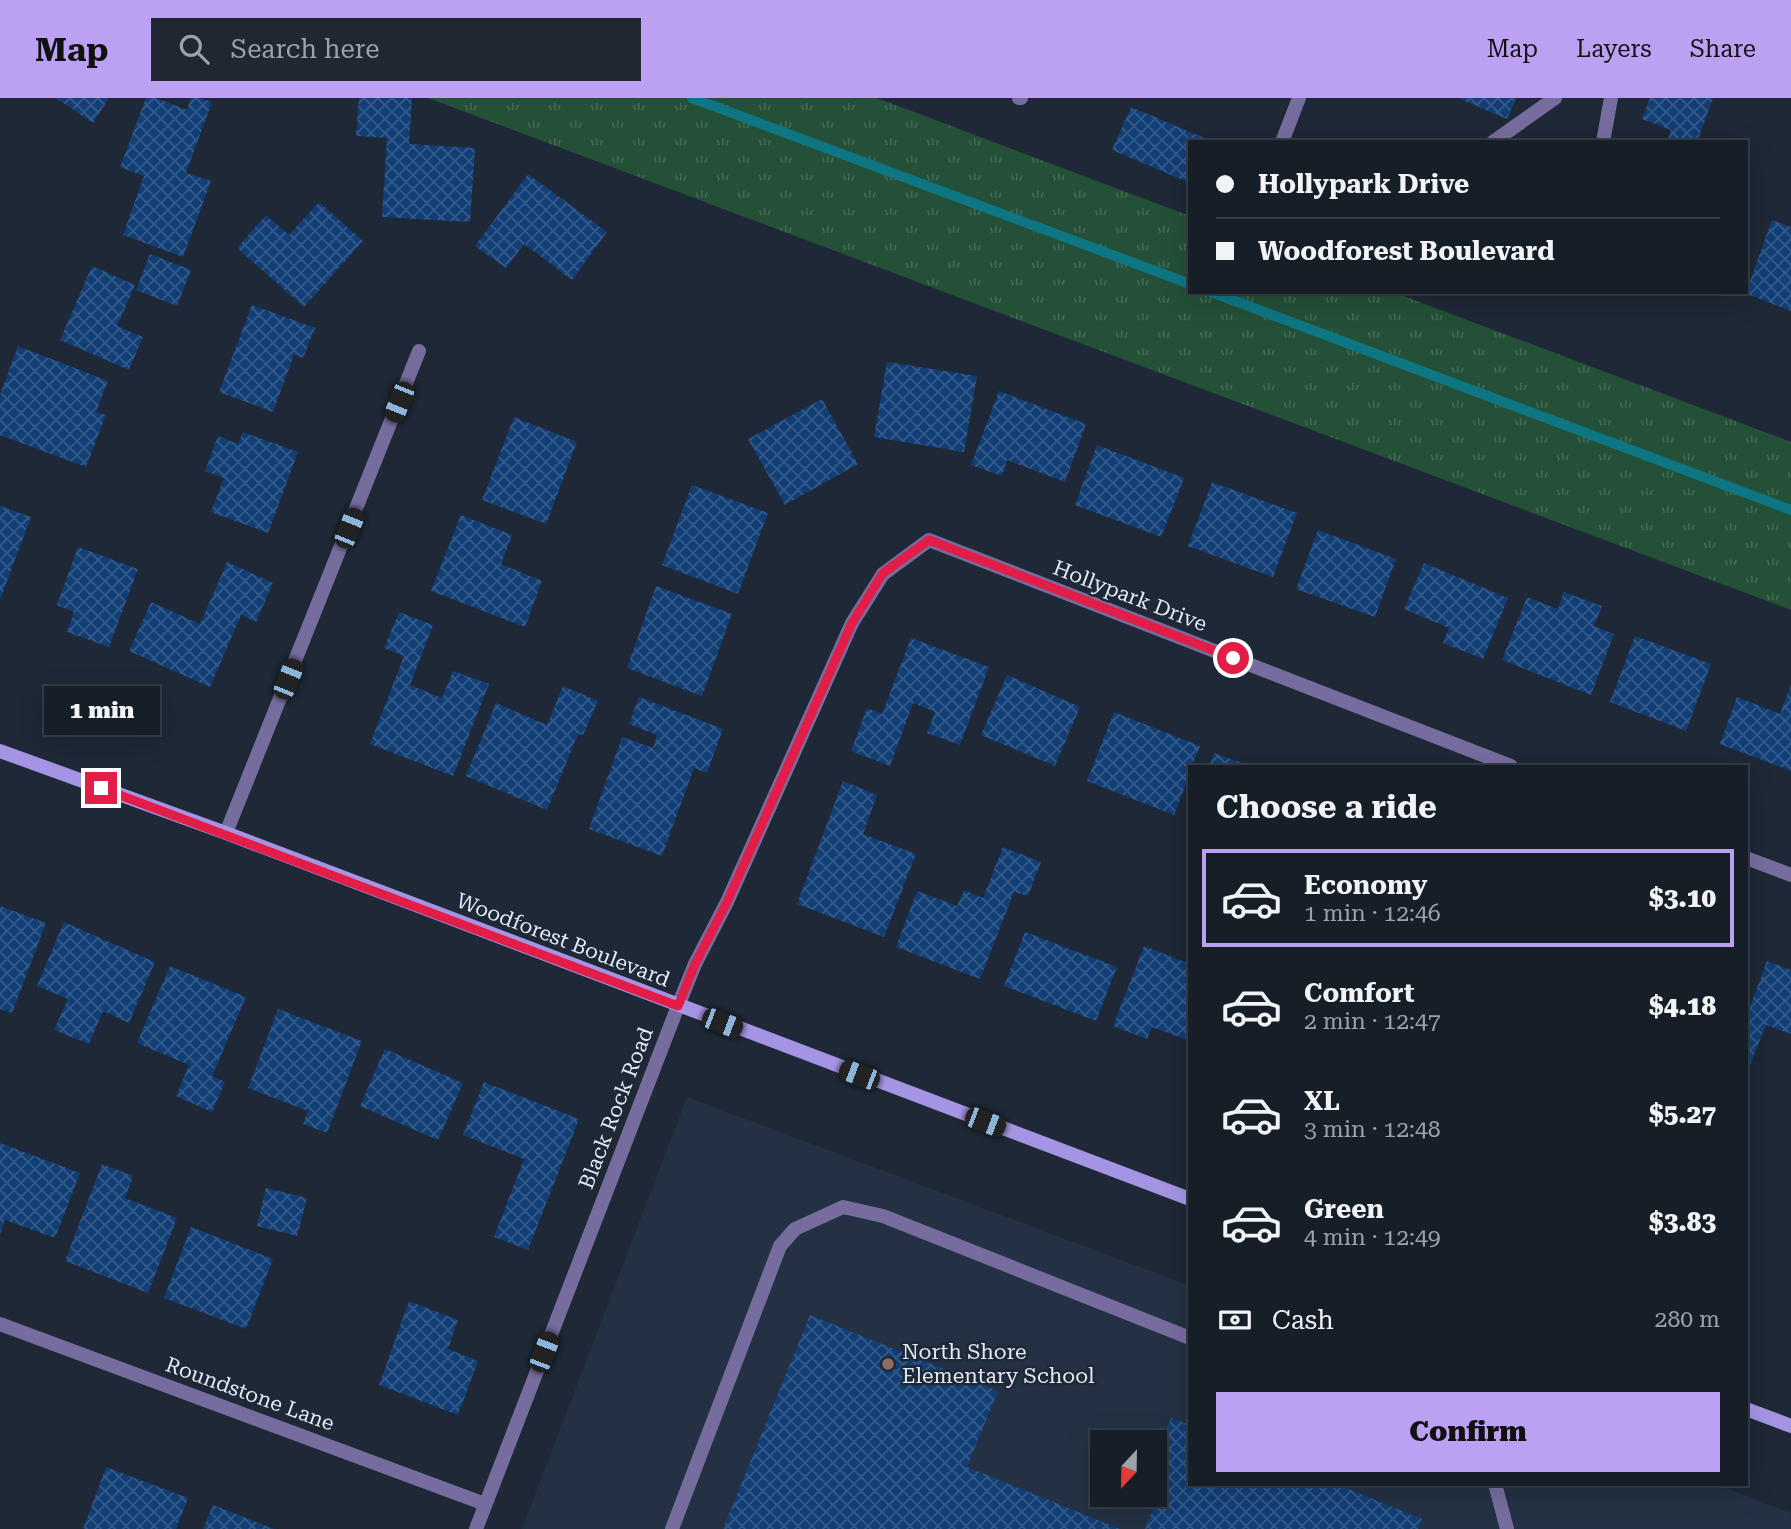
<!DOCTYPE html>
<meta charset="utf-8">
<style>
body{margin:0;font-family:"Roboto Serif",serif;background:#1f2730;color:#f1f3f6;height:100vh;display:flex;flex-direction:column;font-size:26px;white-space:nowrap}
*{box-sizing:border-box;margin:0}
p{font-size:23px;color:#9ea2a8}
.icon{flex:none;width:38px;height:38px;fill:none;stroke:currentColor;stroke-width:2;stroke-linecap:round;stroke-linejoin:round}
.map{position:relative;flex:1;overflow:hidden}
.drawer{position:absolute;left:1188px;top:667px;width:560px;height:721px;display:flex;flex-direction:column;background:#161e28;border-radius:0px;box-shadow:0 7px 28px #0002,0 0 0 2px #353c45}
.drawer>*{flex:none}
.hud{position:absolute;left:1188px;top:42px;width:560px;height:154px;border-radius:0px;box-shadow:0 7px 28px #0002,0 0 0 2px #353c45;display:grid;align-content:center;height:154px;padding:0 28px;background:#161e28}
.needle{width:46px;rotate:202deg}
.fabs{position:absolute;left:1090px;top:1332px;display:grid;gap:14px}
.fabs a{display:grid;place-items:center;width:77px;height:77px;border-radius:0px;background:#161e28;box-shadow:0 7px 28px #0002,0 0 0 2px #353c45;font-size:35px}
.end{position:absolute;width:32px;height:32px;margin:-16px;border:9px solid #e11d48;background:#fff;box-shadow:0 0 0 4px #fff}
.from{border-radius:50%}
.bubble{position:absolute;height:49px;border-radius:0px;background:#161e28;box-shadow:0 7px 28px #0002,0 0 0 2px #353c45;font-size:23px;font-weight:800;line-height:49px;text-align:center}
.car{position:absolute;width:21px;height:42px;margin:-21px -10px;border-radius:9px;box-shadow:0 0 5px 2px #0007;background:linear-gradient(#222 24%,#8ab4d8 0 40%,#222 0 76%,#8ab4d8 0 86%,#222 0)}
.hud b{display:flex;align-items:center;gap:24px;height:66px;font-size:26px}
.hud b+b{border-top:2px solid #353c45}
.hud i{width:18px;height:18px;background:#f1f3f6}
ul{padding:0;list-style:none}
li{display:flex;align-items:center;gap:21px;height:98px;margin:0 14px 10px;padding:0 14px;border:4px solid transparent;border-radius:0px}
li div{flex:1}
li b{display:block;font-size:26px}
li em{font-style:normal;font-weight:800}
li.on{border-color:#bca0f2}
li>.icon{width:63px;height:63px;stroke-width:1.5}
h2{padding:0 28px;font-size:32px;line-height:84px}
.pay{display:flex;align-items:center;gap:18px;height:77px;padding:0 28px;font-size:26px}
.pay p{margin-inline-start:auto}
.cta{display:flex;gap:14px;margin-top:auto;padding:14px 28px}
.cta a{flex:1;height:80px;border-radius:0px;background:#bca0f2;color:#111;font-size:28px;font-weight:800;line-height:80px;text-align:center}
header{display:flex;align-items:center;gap:42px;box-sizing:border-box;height:98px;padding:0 35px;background:#bca0f2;color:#111}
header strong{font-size:33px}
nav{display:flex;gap:38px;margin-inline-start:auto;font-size:24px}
.search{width:490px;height:63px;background:#1f2730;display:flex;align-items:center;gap:18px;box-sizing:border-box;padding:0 24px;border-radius:0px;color:#9ea2a8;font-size:26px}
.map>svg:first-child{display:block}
.built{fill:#243144;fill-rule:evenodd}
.grass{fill:url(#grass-tufts)}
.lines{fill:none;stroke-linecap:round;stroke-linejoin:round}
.stream{stroke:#0e7583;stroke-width:10}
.building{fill:url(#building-cross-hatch)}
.service{stroke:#766d9e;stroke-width:14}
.minor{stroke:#766d9e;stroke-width:14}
.tertiary{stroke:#766d9e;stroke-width:14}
.secondary{stroke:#a494e3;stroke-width:14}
.route{stroke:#e11d48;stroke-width:9}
.education-dot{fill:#8d6e63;stroke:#1e2836;stroke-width:2.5}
.labels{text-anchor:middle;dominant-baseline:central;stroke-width:5;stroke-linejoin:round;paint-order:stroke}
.street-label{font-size:21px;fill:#e4eaf4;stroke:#1e2836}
.poi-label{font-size:21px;fill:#e4eaf4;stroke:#1e2836;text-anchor:start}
</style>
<header>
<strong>Map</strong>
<div class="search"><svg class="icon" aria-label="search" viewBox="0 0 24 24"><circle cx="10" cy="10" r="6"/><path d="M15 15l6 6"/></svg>Search here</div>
<nav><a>Map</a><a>Layers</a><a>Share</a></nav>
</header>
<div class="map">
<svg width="1791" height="1431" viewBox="0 0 1791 1431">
<defs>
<pattern id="grass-tufts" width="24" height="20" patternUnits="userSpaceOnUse" patternTransform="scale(1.75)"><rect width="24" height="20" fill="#235037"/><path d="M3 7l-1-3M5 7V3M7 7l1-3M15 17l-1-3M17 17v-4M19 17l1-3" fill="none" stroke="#436955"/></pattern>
<pattern id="building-cross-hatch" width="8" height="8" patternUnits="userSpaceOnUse" patternTransform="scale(1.75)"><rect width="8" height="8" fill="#123e76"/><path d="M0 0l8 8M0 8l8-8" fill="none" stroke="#345a8a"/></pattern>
</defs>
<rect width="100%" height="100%" fill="#1e2836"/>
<!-- built -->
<path class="built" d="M687,999L1190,1188V1386H1715L1791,1415V1431H522ZM1102,1344H1155V1396H1102Z"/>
<!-- grass -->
<path class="grass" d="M428,0H877L1190,118V194H1393L1791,344V512Z"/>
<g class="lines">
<!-- stream -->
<path class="stream" d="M692,0L1190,186
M1211,194L1791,412"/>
</g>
<!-- building -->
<path class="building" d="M56,0H109L93,25Z
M146,0H156L187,12L191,0H200L212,4L186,75L211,83L183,159L123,137L144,78L120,69Z
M359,0H412L409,46L475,50L470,124L382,119L387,40L356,38Z
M1458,0H1516L1507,21Z
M1650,0H1713L1697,44H1667L1671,32L1642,21Z
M1131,9L1214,44H1190V85L1112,52Z
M528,76L607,134L572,182L524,146L506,170L475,148Z
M319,104L363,143L304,209L237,150L266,117L289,137Z
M1772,122L1791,129V213L1742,194H1746Z
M150,156L191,172L177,208L136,192Z
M92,168L135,187L117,228L143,239L129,272L60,242Z
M252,207L315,230L303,260L294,257L273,314L219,294Z
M18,248L108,283L96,314L106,317L86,369L0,337V297Z
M887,264L977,278L964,354L874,339Z
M999,293L1086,326L1065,384L1007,362L1002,378L971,367Z
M822,301L858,366L785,407L748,341Z
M514,319L577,344L546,426L482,402Z
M243,334L298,354L268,435L211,414L224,380L205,373L218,338L238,346Z
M1097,347L1184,380L1161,439L1075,407Z
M1212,384L1297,415L1273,479L1188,448Z
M692,387L768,415L738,496L662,467Z
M0,408L31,419L0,502Z
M461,417L512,437L501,466L542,483L525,529L431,493Z
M1318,432L1396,461L1375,519L1296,491Z
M78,449L138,471L109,549L67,534L74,514L57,507Z
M227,464L273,485L256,524L241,517L210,589L129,553L151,504L200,526Z
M1424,465L1508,500L1483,561L1443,545L1449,530L1404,511Z
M656,488L732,516L702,598L627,570Z
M1564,494L1602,508L1594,528L1614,536L1591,597L1502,562L1527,499L1558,511Z
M399,514L433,527L410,587L442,600L453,573L489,586L453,678L370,646L404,558L384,550Z
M1635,538L1711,566L1686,633L1610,604Z
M911,540L989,569L960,647L927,635L935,614L913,605L890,668L851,653L867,610L882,616Z
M1007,577L1080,609L1055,668L981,637Z
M1791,587V673L1720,646L1737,599L1780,616Z
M563,588L598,603L583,637L578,636L547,712L466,678L496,605L547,627Z
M639,599L723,631L707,675L694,670L662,758L589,731L622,639L653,650L657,637L629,626Z
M1114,614L1200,648L1192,668H1190V675L1174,717L1087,683Z
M1214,655L1250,668H1209Z
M843,683L877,697L863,736L916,756L884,839L797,806Z
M1003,749L1041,764L1028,798L1014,794L980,881L896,849L917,793L957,808L964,792L983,800Z
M0,808L46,825L12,915L0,911Z
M64,824L155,864L129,925L103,913L89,946L54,932L68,901L37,888Z
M1025,834L1117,869L1096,923L1004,888Z
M1144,848L1190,866V943L1152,929L1147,941L1113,928Z
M1767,863L1791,872V936L1766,927L1746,977V919Z
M170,868L246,899L212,978L225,984L212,1014L176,998L189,967L137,945Z
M278,911L362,943L327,1035L303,1026L308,1013L248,990Z
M385,951L463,985L438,1042L360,1008Z
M484,984L579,1021L528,1152L494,1139L524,1061L463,1037Z
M0,1045L80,1075L55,1140L5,1122L0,1136Z
M102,1066L133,1078L125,1100L177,1120L148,1195L65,1163Z
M266,1090L307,1100L297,1138L257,1128Z
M191,1129L273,1161L246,1231L164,1200Z
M409,1203L458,1222L448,1251L478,1263L458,1317L379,1287Z
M810,1217L998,1293L967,1369L1120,1431H723Z
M1171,1320L1190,1327V1386H1336L1422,1421L1418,1431H1145L1154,1409L1137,1403L1140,1396H1155V1359Z
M106,1369L188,1400L176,1431H83Z
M213,1407L274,1431H203Z"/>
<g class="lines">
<!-- service -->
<path class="service" d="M1019,0H1021
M1493,44L1555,0
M1603,44L1611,0
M1495,1386L1507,1431
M672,1431L780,1148L795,1131L843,1109L883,1118L1190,1240"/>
<!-- minor -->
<path class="minor" d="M1282,44L1299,0
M226,735L419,253
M1746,760L1791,777
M678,908L695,866L727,804L852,525L883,476L929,442L1511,668
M0,1226L485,1406"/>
<!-- tertiary -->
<path class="tertiary" d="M476,1431L678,908"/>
<!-- secondary -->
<path class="secondary" d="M0,653L226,735L1190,1101
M1746,1311L1791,1328"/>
</g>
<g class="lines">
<!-- route -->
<path class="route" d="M101,690L678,908L695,866L727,804L852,525L883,475L929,442L1233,560"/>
</g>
<!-- markers -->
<circle class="education-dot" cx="888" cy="1266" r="7"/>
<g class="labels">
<!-- street labels -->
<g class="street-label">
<text transform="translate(1130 498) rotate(21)">Hollypark Drive</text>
<text transform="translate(563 842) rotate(21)">Woodforest Boulevard</text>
<text transform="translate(616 1010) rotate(-69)">Black Rock Road</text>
<text transform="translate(250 1296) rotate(20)">Roundstone Lane</text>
</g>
<!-- poi labels -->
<g class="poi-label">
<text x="902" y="1254">North Shore<tspan x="902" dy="24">Elementary School</tspan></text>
</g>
</g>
</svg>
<div class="fabs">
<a><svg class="needle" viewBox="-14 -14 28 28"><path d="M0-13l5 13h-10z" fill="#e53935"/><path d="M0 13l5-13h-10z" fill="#9ea2a8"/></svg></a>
</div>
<i class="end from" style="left:1233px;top:560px"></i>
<i class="end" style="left:101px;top:690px"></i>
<div class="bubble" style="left:44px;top:588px;width:116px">1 min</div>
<i class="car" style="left:399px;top:304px;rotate:202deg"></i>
<i class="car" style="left:349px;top:430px;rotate:22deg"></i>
<i class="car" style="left:288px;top:581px;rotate:22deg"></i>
<i class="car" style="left:722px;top:925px;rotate:111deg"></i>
<i class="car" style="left:859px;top:977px;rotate:291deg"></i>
<i class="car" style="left:985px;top:1024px;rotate:111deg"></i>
<i class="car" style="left:544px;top:1254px;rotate:21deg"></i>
<div class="hud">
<b><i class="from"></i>Hollypark Drive</b>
<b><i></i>Woodforest Boulevard</b>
</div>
<section class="drawer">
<h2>Choose a ride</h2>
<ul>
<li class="on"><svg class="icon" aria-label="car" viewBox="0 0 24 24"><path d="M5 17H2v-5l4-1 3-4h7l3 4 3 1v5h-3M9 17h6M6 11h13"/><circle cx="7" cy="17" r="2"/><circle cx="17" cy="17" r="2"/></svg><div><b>Economy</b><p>1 min · 12:46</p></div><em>$3.10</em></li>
<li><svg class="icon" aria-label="car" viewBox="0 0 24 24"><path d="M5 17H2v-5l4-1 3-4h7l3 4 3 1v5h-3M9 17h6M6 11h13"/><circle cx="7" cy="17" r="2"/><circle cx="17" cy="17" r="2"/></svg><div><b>Comfort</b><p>2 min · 12:47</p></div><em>$4.18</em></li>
<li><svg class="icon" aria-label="car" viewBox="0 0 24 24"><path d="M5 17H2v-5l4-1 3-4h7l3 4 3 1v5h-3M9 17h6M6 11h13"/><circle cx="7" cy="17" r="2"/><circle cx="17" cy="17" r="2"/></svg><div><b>XL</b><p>3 min · 12:48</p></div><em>$5.27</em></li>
<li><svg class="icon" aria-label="car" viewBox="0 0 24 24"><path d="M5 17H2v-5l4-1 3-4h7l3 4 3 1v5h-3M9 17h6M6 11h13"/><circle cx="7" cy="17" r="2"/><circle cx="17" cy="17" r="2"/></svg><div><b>Green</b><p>4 min · 12:49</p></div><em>$3.83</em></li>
</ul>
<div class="pay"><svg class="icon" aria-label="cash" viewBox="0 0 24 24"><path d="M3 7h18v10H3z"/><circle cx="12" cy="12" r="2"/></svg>Cash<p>280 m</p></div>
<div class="cta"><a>Confirm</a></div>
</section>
</div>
